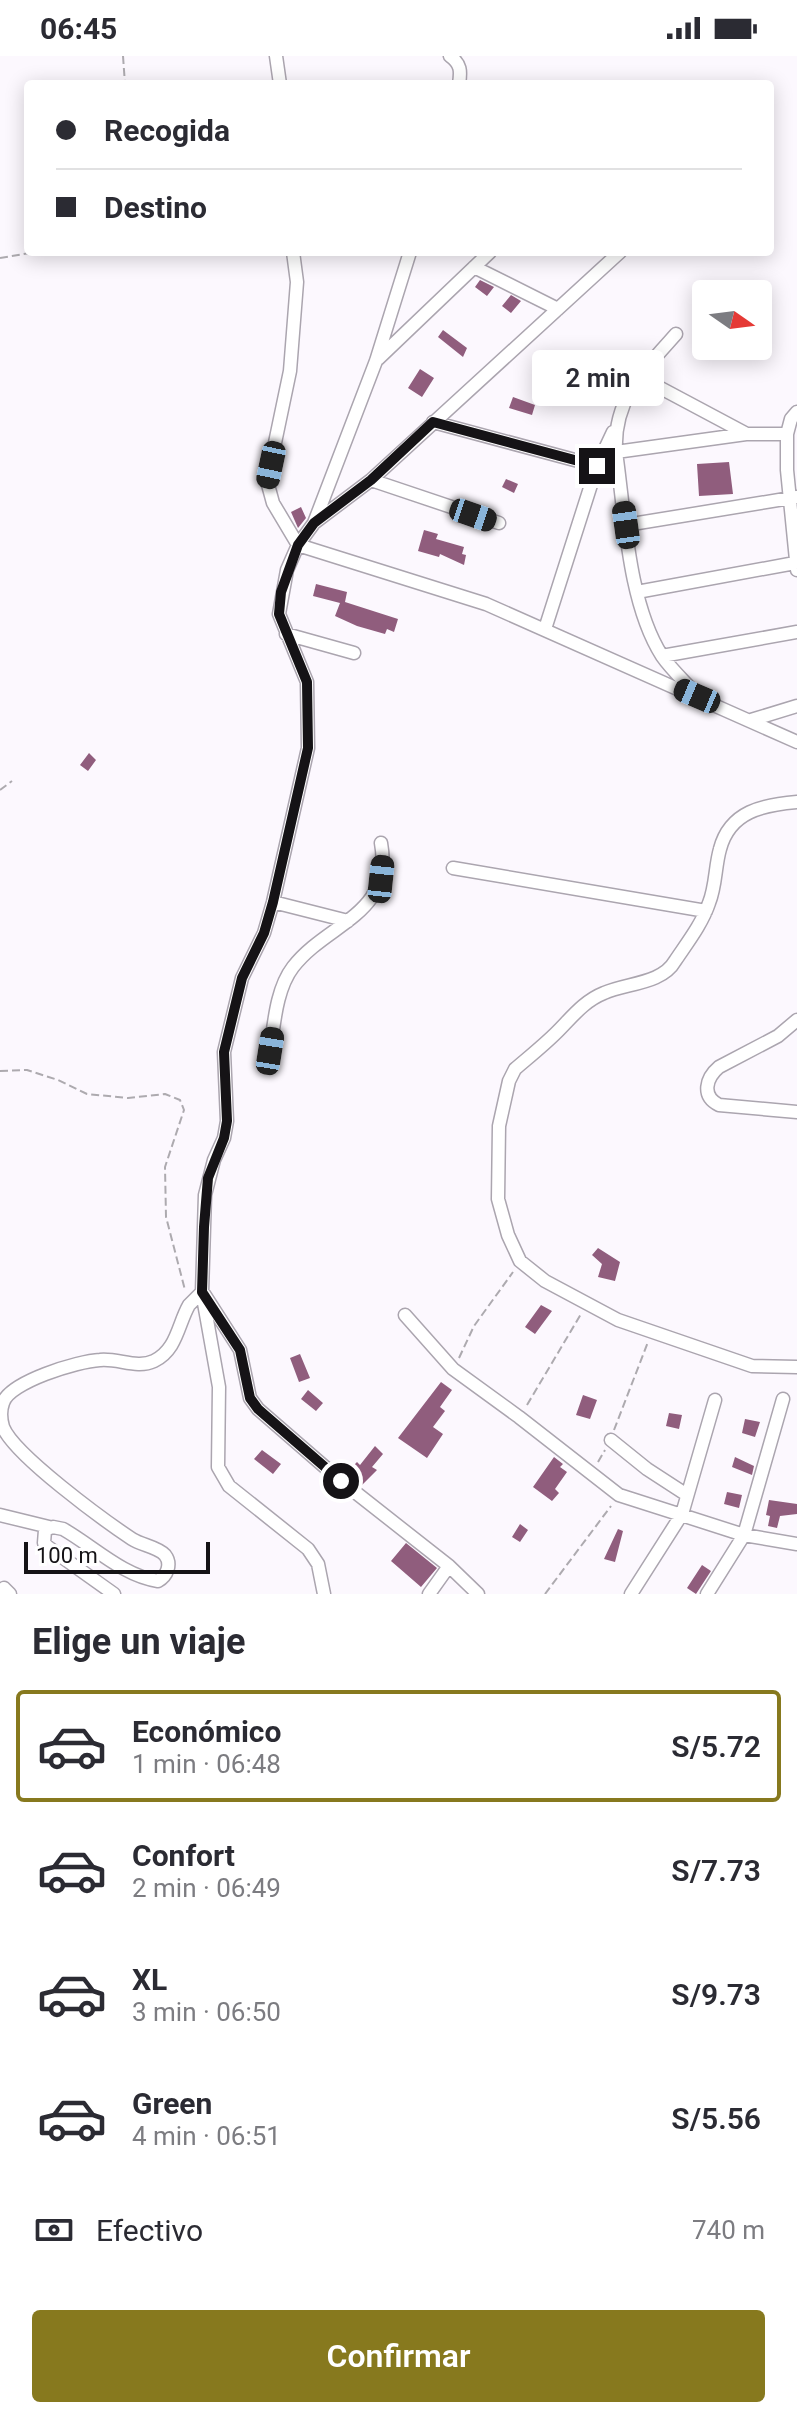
<!DOCTYPE html>
<html lang="es">
<meta charset="utf-8">
<style>
body{margin:0;font-family:Roboto,sans-serif;background:#f7f7f7;color:#2b2b33;height:100vh;display:flex;flex-direction:column;font-size:30px;white-space:nowrap}
*{box-sizing:border-box;margin:0}
p{font-size:26px;color:#7c7c81}
.icon{flex:none;width:44px;height:44px;fill:none;stroke:currentColor;stroke-width:2;stroke-linecap:round;stroke-linejoin:round}
.map{position:relative;height:1538px;overflow:hidden}
.sheet{display:flex;flex-direction:column;background:#fff;flex:1}
.sheet>*{flex:none}
.hud{position:absolute;left:24px;top:24px;width:750px;height:176px;border-radius:8px;box-shadow:0 4px 20px #0003;display:grid;align-content:center;height:176px;padding:0 32px;background:#fff}
.needle{width:52px;rotate:104deg}
.fabs{position:absolute;left:692px;top:224px;display:grid;gap:16px}
.fabs a{display:grid;place-items:center;width:80px;height:80px;border-radius:8px;background:#fff;box-shadow:0 4px 20px #0003;font-size:40px}
.scale{position:absolute;left:24px;bottom:20px;width:186px;box-sizing:border-box;padding-left:8px;border:4px solid #151316;border-top:0;font-size:22px;line-height:28px;white-space:nowrap;color:#151316;-webkit-text-stroke:6px #fff;paint-order:stroke}
.end{position:absolute;width:36px;height:36px;margin:-18px;border:10px solid #151316;background:#fff;box-shadow:0 0 0 4px #fff}
.from{border-radius:50%}
.bubble{position:absolute;height:56px;border-radius:8px;background:#fff;box-shadow:0 4px 20px #0003;font-size:26px;font-weight:600;line-height:56px;text-align:center}
.car{position:absolute;width:24px;height:48px;margin:-24px -12px;border-radius:10px;box-shadow:0 0 6px 2px #0007;background:linear-gradient(#222 24%,#8ab4d8 0 40%,#222 0 76%,#8ab4d8 0 86%,#222 0)}
.hud b{display:flex;align-items:center;gap:28px;height:76px;font-size:30px}
.hud b+b{border-top:2px solid #e1e1e2}
.hud i{width:20px;height:20px;background:#2b2b33}
ul{padding:0;list-style:none}
li{display:flex;align-items:center;gap:24px;height:112px;margin:0 16px 12px;padding:0 16px;border:4px solid transparent;border-radius:8px}
li div{flex:1}
li b{display:block;font-size:30px}
li em{font-style:normal;font-weight:600}
li.active{border-color:#87791e}
li>.icon{width:72px;height:72px;stroke-width:1.5}
h2{padding:0 32px;font-size:36px;line-height:96px}
.pay{display:flex;align-items:center;gap:20px;height:88px;padding:0 32px;font-size:30px}
.pay p{margin-inline-start:auto}
.action{display:flex;gap:16px;margin-top:auto;padding:16px 32px}
.action a{flex:1;height:92px;border-radius:8px;background:#87791e;color:#fff;font-size:32px;font-weight:600;line-height:92px;text-align:center}
.status{display:flex;justify-content:space-between;align-items:center;height:56px;padding:0 40px;background:#fff;direction:ltr}
.status svg{height:22px;fill:currentColor}
.map>svg:first-child{display:block}
.building{fill:#905d7d}
.lines{fill:none;stroke-linecap:round;stroke-linejoin:round}
.street-casing{stroke:#aba5af;stroke-width:15}
.path{stroke:#adaaaf;stroke-width:2;stroke-dasharray:8 4;stroke-linecap:butt}
.street{stroke:#fff;stroke-width:12}
.route{stroke:#151316;stroke-width:10}
</style>
<div class="status"><b>06:45</b><svg viewBox="0 0 49 12"><path d="M0 12V9h3v3zM5 12V6h3v6zM10 12V3h3v9zM15 12V0h3v12zM26 1h20v11H26zM47 4h2v5h-2z"/></svg></div>
<div class="map">
<svg width="797" height="1538" viewBox="0 0 797 1538">
<rect width="100%" height="100%" fill="#fcf8fe"/>
<!-- building -->
<path class="building" d="M480,224L494,231L487,240L475,231Z
M511,239L521,245L511,257L502,250Z
M443,274L467,292L463,301L438,281Z
M420,313L434,322L422,341L408,332Z
M513,341L535,349L532,359L509,352Z
M729,406L733,438L699,440L697,408Z
M506,423L518,428L514,437L502,431Z
M301,451L306,462L298,472L291,456Z
M424,474L438,478L436,483L464,491L462,498L466,499L464,509L440,498L439,501L418,495Z
M316,528L347,536L345,546L398,563L394,576L387,573L385,578L357,570L335,560L340,547L313,540Z
M89,697L96,704L88,715L80,709Z
M598,1192L620,1206L615,1225L598,1221L602,1208L592,1199Z
M541,1249L552,1255L535,1278L525,1271Z
M300,1298L310,1322L299,1326L290,1302Z
M441,1326L452,1334L440,1351L445,1355L433,1371L443,1378L427,1402L398,1382Z
M308,1334L323,1347L316,1355L301,1343Z
M583,1339L597,1344L590,1363L576,1359Z
M669,1357L682,1359L679,1373L666,1370Z
M745,1363L760,1366L755,1381L742,1377Z
M375,1390L383,1398L372,1411L377,1414L362,1429L348,1415L357,1406L360,1409Z
M262,1394L281,1408L273,1418L254,1403Z
M554,1401L563,1408L560,1411L567,1416L555,1433L559,1437L552,1445L533,1431Z
M735,1401L754,1410L752,1419L732,1411Z
M727,1436L742,1439L739,1452L724,1448Z
M769,1444L797,1448V1458L780,1460L777,1472L768,1470L770,1460L766,1459Z
M520,1468L528,1474L520,1486L512,1481Z
M618,1473L623,1475L615,1506L604,1503Z
M406,1487L437,1512L421,1531L391,1505Z
M702,1509L711,1515L696,1538L687,1532Z"/>
<g class="lines">
<defs>
<path id="street" d="M276,0L280,28
M450,0C461,8 461,15 459,28
M293,196L297,226L290,315L267,425L273,447L298,489L486,548L797,686
M474,211L558,253
M676,278C643,315 613,344 616,396C625,458 628,547 662,600C671,613 684,625 695,637
M378,303L490,196
M638,320L745,377
M797,356L791,363L787,378V414L797,514
M433,366L597,410
M616,396L746,378H787
M371,424L499,467
M314,467L371,424L620,196
M626,469L797,441
M637,536L795,507
M545,573L597,410L613,376
M286,578L354,597
M662,600L797,576
M751,664L797,650
M797,746C763,749 730,755 720,793C715,810 716,830 709,847C702,868 687,887 675,905C662,928 626,927 604,937C584,945 572,961 557,976C544,989 529,1001 515,1013L509,1025L499,1070L498,1143L508,1179L520,1205L545,1225L618,1264L752,1310L797,1311
M453,812L706,855
M273,846L348,865
M797,964L778,980L719,1011C706,1022 701,1040 719,1049L797,1056
M270,995C274,969 276,933 293,911C328,866 394,859 381,787
M204,1238L240,1294L250,1342L258,1353L341,1425L449,1510L478,1538
M405,1259L453,1313L519,1361L619,1439L744,1479L797,1488
M611,1384L647,1413L687,1439
M0,1459L49,1471
M0,1538L4,1532L10,1538
M114,1538L48,1491L44,1487L45,1474L53,1471L63,1473C93,1490 123,1520 158,1525C167,1520 172,1508 165,1499C158,1491 141,1489 132,1483C105,1465 14,1399 3,1371C1,1364 0,1355 3,1347C9,1326 78,1305 100,1304C118,1302 137,1313 154,1305C177,1294 178,1268 189,1249C193,1245 198,1240 202,1236
M324,1538L318,1508L308,1493L229,1430L218,1411L219,1331L202,1236L205,1139L214,1104L224,1082L227,1065L224,996L242,922L264,877L273,846L308,692L307,626L279,558L287,514L298,489L314,467L376,305L410,196
M429,1538L449,1510
M631,1538L682,1458L715,1344
M707,1538L744,1479L783,1343"/>
</defs>
<!-- street casing -->
<use href="#street" class="street-casing"/>
<!-- path -->
<path class="path" d="M123,0L125,28
M0,202L36,196
M0,734L12,725
M0,1015L27,1014L58,1024L87,1038L128,1042L165,1038L180,1044L184,1054L165,1111L166,1161L185,1234
M459,1302L474,1270L513,1216
M527,1349L581,1258
M614,1374L648,1286
M598,1406L605,1394
M545,1538L611,1450"/>
<!-- street -->
<use href="#street" class="street"/>
</g>
<g class="lines">
<!-- route -->
<path class="route" d="M341,1425L258,1353L250,1342L240,1294L202,1236L204,1171L208,1122L224,1082L227,1065L224,996L242,922L264,877L273,846L308,692L307,626L279,558L281,536L298,489L314,467L371,424L433,366L597,410"/>
</g>
</svg>
<div class="fabs">
<a><svg class="needle" viewBox="-14 -14 28 28"><path d="M0-13l5 13h-10z" fill="#e53935"/><path d="M0 13l5-13h-10z" fill="#7c7c81"/></svg></a>
</div>
<div class="scale">100 m</div>
<i class="end from" style="left:341px;top:1425px"></i>
<i class="end" style="left:597px;top:410px"></i>
<div class="bubble" style="left:532px;top:294px;width:132px">2 min</div>
<i class="car" style="left:271px;top:409px;rotate:192deg"></i>
<i class="car" style="left:473px;top:459px;rotate:109deg"></i>
<i class="car" style="left:626px;top:469px;rotate:352deg"></i>
<i class="car" style="left:697px;top:640px;rotate:293deg"></i>
<i class="car" style="left:381px;top:823px;rotate:6deg"></i>
<i class="car" style="left:270px;top:995px;rotate:9deg"></i>
<div class="hud">
<b><i class="from"></i>Recogida</b>
<b><i></i>Destino</b>
</div>
</div>
<section class="sheet">
<h2>Elige un viaje</h2>
<ul>
<li class="active"><svg class="icon" aria-label="car" viewBox="0 0 24 24"><path d="M5 17H2v-5l4-1 3-4h7l3 4 3 1v5h-3M9 17h6M6 11h13"/><circle cx="7" cy="17" r="2"/><circle cx="17" cy="17" r="2"/></svg><div><b>Económico</b><p>1 min · 06:48</p></div><em>S/5.72</em></li>
<li><svg class="icon" aria-label="car" viewBox="0 0 24 24"><path d="M5 17H2v-5l4-1 3-4h7l3 4 3 1v5h-3M9 17h6M6 11h13"/><circle cx="7" cy="17" r="2"/><circle cx="17" cy="17" r="2"/></svg><div><b>Confort</b><p>2 min · 06:49</p></div><em>S/7.73</em></li>
<li><svg class="icon" aria-label="car" viewBox="0 0 24 24"><path d="M5 17H2v-5l4-1 3-4h7l3 4 3 1v5h-3M9 17h6M6 11h13"/><circle cx="7" cy="17" r="2"/><circle cx="17" cy="17" r="2"/></svg><div><b>XL</b><p>3 min · 06:50</p></div><em>S/9.73</em></li>
<li><svg class="icon" aria-label="car" viewBox="0 0 24 24"><path d="M5 17H2v-5l4-1 3-4h7l3 4 3 1v5h-3M9 17h6M6 11h13"/><circle cx="7" cy="17" r="2"/><circle cx="17" cy="17" r="2"/></svg><div><b>Green</b><p>4 min · 06:51</p></div><em>S/5.56</em></li>
</ul>
<div class="pay"><svg class="icon" aria-label="cash" viewBox="0 0 24 24"><path d="M3 7h18v10H3z"/><circle cx="12" cy="12" r="2"/></svg>Efectivo<p>740 m</p></div>
<div class="action"><a>Confirmar</a></div>
</section>
